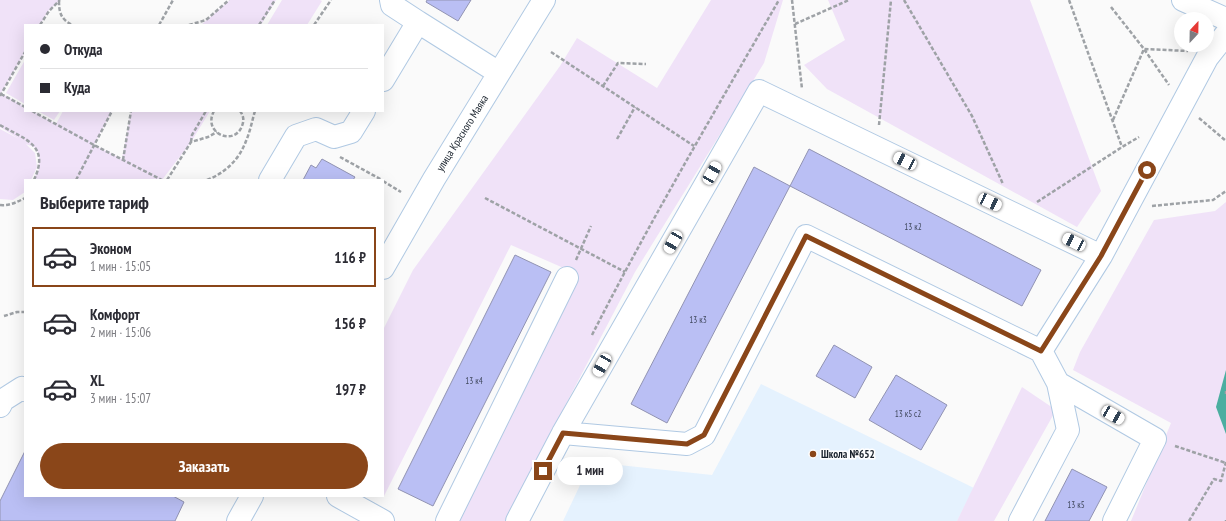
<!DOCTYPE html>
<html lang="ru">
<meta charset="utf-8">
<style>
body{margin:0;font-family:"PT Sans Narrow",sans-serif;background:#f7f7f7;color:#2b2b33;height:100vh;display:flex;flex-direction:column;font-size:15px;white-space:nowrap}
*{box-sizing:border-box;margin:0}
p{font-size:13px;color:#7c7c81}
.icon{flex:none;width:22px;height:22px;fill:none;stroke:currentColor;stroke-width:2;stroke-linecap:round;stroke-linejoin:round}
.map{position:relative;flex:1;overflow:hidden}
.details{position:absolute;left:24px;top:179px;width:360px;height:318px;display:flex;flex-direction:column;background:#fff;border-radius:0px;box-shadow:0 4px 16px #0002}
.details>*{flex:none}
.top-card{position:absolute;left:24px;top:24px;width:360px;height:88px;border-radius:0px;box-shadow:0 4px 16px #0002;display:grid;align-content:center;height:88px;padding:0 16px;background:#fff}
.needle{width:26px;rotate:22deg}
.tools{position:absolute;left:1174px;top:12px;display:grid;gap:8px}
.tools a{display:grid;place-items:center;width:40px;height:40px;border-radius:50%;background:#fff;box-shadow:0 4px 16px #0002;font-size:20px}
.end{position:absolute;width:18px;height:18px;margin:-9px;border:5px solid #8a4619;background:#fff;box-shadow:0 0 0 2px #fff}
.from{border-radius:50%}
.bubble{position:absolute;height:28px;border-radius:14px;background:#fff;box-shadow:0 4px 16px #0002;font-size:13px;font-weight:600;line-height:28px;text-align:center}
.car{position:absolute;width:12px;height:24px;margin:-12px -6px;border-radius:5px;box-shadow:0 0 3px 1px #0007;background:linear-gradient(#fff 24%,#345 0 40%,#fff 0 76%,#345 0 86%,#fff 0)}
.top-card b{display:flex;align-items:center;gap:14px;height:38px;font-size:15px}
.top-card b+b{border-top:1px solid #e1e1e2}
.top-card i{width:10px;height:10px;background:#2b2b33}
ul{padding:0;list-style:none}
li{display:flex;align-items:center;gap:12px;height:60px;margin:0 8px 6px;padding:0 8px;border:2px solid transparent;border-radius:0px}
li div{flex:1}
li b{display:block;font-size:15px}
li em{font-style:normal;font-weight:600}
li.current{border-color:#8a4619}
li>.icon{width:36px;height:36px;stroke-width:1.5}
h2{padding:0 16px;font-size:18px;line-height:48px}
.cta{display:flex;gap:8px;margin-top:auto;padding:8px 16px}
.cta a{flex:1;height:46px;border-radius:24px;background:#8a4619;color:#fff;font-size:16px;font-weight:600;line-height:46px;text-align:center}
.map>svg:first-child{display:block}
.built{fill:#e5f2fe}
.green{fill:#f0e2f8}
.water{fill:#4baea0}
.building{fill:#babff4;stroke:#9193b2}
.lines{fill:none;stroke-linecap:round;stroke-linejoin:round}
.minor-casing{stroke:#b0c9e3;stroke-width:24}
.path{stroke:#9ea2a6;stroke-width:2.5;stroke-dasharray:4 2;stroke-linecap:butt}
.minor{stroke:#fff;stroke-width:22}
.route{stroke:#8a4619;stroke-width:5}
.poi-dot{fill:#8a4619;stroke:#fff;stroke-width:1.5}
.labels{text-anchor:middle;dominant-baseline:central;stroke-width:3;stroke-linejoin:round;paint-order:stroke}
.number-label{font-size:9px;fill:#41495e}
.street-label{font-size:11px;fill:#19222c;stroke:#fff}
.poi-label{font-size:11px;font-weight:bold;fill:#19222c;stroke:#fff;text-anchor:start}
</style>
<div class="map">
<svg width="1226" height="521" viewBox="0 0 1226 521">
<rect width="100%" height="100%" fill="#fafafa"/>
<!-- built -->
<path class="built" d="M761,384L974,488L957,521H563L591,462L712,475Z"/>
<!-- green -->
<path class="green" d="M0,0H60L48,11L40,25H25V52L1,93L25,107V111H32L56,124L63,111H112L94,145L122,159L131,111H210L191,142L162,180H33L39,169V156L36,148L26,144L35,153L37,167L31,180H25V192L13,200L0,199V129L19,139L0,127Z
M230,0H276L261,25H201Z
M282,0H320L322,1L307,25H267Z
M711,0H783L764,63L635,272L556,423L507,521H460L471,481L575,273L511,245L384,496H383V330L413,270L560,66L577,38L657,88Z
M828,0H1030L1101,191L1077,227L827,89L804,65L845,40Z
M25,60V104L6,93Z
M38,111H60L54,120Z
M1226,202V521H1131L1171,423L1073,370L1080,352L1154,220L1215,211Z
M1022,387L1056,410L994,521H957Z"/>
<!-- water -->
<path class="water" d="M1226,370V434L1216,407Z"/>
<!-- building -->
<path class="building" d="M427,0H471L458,21L426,2Z
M809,149L1041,270L1022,306L790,186Z
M322,159L355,177L353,180H303L311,165L316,168Z
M754,167L790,186L667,423L631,404Z
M515,255L551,272L433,506L398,489Z
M834,345L872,367L855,398L816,376Z
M896,375L947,405L921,450L869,420Z
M25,451V496H173L184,502L175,521H0V501Z
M1072,469L1107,487L1089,521H1045Z"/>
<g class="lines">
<defs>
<path id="minor" d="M391,0L392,5L418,22
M1183,0L1226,19
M383,80L418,22L499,73
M270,180L296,136L316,129L334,137L351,132L364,111
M383,268L434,179L544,0
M1058,383L1155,439L1114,521
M0,406L3,400L22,388L25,390
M563,433L687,444L704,435L806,236L1041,351L1101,256
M338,496L383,521
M238,521L252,496
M447,521L567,278
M517,521L563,433L759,91L1101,256L1207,58L1226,34
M1020,521L1068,430L1058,383L1041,351"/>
</defs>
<!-- minor casing -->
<use href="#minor" class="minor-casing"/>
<!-- path -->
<path class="path" d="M792,0L802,89
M904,0L972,116L1003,184
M1069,0L1122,147
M59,1C59,13 61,19 72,25
M1111,7L1144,49L1169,85
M795,24L849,0
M40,25L49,11L60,0
M159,25L173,0
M189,25L206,20L229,0
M259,25L275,0
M314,25L331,0
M551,52L694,146
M603,86L618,63L646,64
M1,94L25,107
M0,96L25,52
M32,111L94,145L162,180
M214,111C202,133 234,147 242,126C244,121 244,116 240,111
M1199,118L1226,141
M1113,120L1144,49L1188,51
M0,125C26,140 50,145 34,180
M879,125L891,0
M617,139L635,107
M191,142L192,135L206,111
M340,157L382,180
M123,160L131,111
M76,180L112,111
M167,180L191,142L208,137L217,132
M207,180C225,173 239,160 246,141C250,132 252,121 255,111
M383,181L401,192
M485,198L625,272
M1037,202L1122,147L1139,137
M0,205C10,206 17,202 25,198
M1152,206L1213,200L1226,191
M576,260L591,226
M4,316L17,312H25
M592,335C650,221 715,111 779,0
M1226,391V394
M1175,446L1226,463
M1189,521L1214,479L1221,481L1226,462
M1226,521V520"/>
<!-- minor -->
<use href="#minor" class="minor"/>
</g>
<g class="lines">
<!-- route -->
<path class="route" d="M543,471L563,433L687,444L704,435L806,236L1041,351L1101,256L1147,170"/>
</g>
<!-- markers -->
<circle class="poi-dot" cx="813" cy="454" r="4"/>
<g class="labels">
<!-- number labels -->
<g class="number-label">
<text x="913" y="226">13 к2</text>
<text x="698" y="319">13 к3</text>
<text x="474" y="380">13 к4</text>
<text x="908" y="413">13 к5 с2</text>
<text x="1076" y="504">13 к5</text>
</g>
<!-- street labels -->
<g class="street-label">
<text transform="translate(462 133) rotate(-58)">улица Красного Маяка</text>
</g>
<!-- poi labels -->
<g class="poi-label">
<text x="821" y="454">Школа №652</text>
</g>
</g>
</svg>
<div class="tools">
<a><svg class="needle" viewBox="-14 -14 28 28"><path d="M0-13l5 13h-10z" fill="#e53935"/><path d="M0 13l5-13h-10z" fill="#7c7c81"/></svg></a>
</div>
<i class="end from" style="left:1147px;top:170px"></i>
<i class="end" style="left:543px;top:471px"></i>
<div class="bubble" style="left:557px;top:457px;width:66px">1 мин</div>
<i class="car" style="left:905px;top:161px;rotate:296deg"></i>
<i class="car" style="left:712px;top:173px;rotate:30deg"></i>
<i class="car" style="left:990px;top:202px;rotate:115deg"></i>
<i class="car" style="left:673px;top:242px;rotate:210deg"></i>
<i class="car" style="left:1074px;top:242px;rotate:296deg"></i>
<i class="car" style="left:602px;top:365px;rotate:210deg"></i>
<i class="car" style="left:1113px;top:415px;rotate:120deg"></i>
<div class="top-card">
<b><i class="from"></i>Откуда</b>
<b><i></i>Куда</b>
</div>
<section class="details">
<h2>Выберите тариф</h2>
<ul>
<li class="current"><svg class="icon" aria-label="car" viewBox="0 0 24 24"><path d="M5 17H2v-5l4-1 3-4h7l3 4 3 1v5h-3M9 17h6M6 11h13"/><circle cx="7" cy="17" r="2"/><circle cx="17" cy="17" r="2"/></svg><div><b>Эконом</b><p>1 мин · 15:05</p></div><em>116 ₽</em></li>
<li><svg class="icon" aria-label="car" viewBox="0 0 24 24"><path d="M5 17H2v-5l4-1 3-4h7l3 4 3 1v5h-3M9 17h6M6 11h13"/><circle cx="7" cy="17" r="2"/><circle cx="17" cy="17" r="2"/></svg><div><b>Комфорт</b><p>2 мин · 15:06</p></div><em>156 ₽</em></li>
<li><svg class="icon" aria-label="car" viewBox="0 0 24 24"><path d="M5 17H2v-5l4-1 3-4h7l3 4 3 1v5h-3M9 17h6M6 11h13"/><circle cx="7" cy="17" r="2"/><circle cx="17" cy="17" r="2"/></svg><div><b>XL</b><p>3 мин · 15:07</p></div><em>197 ₽</em></li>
</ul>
<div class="cta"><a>Заказать</a></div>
</section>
</div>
